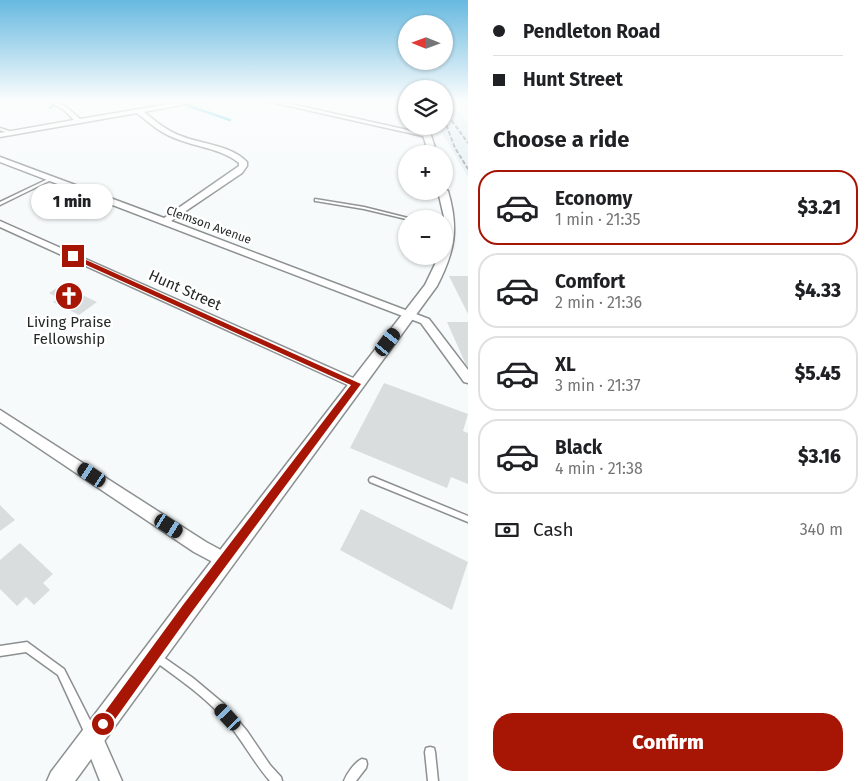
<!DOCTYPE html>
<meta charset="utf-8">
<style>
body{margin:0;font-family:"Fira Sans",sans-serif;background:#f6f6f6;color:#202124;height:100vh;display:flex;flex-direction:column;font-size:19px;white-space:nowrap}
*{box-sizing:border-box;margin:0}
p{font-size:16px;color:#757577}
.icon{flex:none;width:28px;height:28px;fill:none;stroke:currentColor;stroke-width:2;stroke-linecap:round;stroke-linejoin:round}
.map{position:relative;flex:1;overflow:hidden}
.panel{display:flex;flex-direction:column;background:#fff;width:400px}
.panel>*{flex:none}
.banner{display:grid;align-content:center;height:110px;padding:0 25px;background:#fff}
.needle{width:32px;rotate:271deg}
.controls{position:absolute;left:398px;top:15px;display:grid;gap:10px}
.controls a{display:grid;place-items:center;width:55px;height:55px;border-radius:50%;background:#fff;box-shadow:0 1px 4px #0004;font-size:25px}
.end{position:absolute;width:22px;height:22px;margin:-11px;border:6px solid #a71504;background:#fff;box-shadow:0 0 0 2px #fff}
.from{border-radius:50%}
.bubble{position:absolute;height:35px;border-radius:18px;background:#fff;box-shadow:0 1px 4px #0004;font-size:16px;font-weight:800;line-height:35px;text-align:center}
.car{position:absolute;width:15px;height:30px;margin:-15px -8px;border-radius:6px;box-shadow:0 0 4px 1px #0007;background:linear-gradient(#222 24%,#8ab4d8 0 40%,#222 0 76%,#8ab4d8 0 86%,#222 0)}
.banner b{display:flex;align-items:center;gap:18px;height:48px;font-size:19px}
.banner b+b{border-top:1px solid #e0e0e0}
.banner i{width:12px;height:12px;background:#202124}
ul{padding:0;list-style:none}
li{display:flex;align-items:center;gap:15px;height:75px;margin:0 10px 8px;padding:0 15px;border:2px solid #e0e0e0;border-radius:20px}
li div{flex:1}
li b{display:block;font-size:19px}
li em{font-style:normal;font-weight:800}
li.selected{border-color:#a71504}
li>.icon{width:45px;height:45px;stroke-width:1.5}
h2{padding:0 25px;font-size:22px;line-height:60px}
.pay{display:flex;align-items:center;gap:12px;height:55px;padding:0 25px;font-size:19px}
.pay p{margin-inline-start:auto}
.cta{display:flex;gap:10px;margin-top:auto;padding:10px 25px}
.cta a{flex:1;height:58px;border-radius:20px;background:#a71504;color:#fff;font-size:20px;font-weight:800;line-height:58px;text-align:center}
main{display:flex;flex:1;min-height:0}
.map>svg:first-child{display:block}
.built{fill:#e0edf0}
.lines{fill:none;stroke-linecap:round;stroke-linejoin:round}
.stream{stroke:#47c1d5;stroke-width:2.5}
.building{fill:#d9ddde}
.service-casing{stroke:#8c9091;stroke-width:3}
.minor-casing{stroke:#8c9091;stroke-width:3}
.tertiary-casing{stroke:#8c9091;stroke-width:3}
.service{fill:#fff;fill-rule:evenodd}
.minor{fill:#fff;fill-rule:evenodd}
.tertiary{fill:#fff;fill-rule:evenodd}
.rail{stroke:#919494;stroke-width:2;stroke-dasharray:4.5 2;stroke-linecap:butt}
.route{fill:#a71504}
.labels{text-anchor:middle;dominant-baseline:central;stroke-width:5;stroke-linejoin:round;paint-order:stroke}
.far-street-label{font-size:12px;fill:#262828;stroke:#fff}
.street-label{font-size:15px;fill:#262828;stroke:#fff}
.poi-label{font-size:15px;fill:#262828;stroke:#fff}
</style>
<main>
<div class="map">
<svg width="468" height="781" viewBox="0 0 468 781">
<rect width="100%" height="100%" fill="#f6fafb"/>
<!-- built -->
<path class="built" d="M444,100H449L468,124V177L438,126H444Z"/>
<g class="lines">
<!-- stream -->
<path class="stream" d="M175,100L178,101
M189,106L230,120
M50,108L54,105"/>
</g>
<!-- building -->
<path class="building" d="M449,276H468V314Z
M65,283L81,289L76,292L97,302L79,315L53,302L58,298L49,293Z
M447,322H468V367L466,365Z
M384,383L468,414L463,431L468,433V484L451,477L447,488L350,448Z
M0,505L15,520L0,531Z
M361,509L468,562L452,610L340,550Z
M20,543L53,574L43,583L50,590L34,605L26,597L17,606L0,589V560Z"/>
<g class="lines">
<defs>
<path id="service" d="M0,128L12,132L13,133L11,134L0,130Z
M50,178L53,179L0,205V202Z
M315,199L364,207L412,219H406L364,209L316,201H315Z
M373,477L468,516V522L370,482L369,480L370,478Z
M27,642L64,669L94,728L95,732L94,736L90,737L86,736L58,675L26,652L0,656V646Z
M156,652L193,678L224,704L247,731L270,765L281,777L282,781H270C254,763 243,741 227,722C206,697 179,679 153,660L151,657L153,654Z
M430,747L434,748L435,752L438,781H428L425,752L426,748Z
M362,759L366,760L367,764L366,768L356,781H344C347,773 355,762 362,759Z"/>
<path id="minor" d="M47,100C61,100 70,110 80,119L193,100H207L144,112C155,121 167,131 181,136C201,144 231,145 247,162V166L242,173L171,221L429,319L468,370V383L464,382L421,323L0,162V157L164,218L239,166V163C222,149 197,147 177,139C162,134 149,123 137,113L0,137V133L74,120L64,110Z
M262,100H273L430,135L427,137Z
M0,221L360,381L362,384L356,388L352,387L0,227Z
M0,410L206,542L230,555L232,560L230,565L224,568L194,552L0,422Z
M93,728L100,731L122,781H100L83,738L86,731Z"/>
<path id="tertiary" d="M420,126H428L437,154H429Z
M444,188L448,191C459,229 455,251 437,286L75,781H47L51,772L180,602L425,285L439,256H444V217L438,191H444Z"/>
</defs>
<!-- service casing -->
<use href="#service" class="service-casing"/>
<!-- minor casing -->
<use href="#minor" class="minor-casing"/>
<!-- tertiary casing -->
<use href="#tertiary" class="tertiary-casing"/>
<!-- service -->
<use href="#service" class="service"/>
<!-- minor -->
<use href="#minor" class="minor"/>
<!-- tertiary -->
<use href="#tertiary" class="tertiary"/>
<!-- rail -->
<path class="rail" d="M444,110L468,143
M444,119L455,148L468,169"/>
</g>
<!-- sky -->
<linearGradient id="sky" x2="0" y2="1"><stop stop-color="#67b9e0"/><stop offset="0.48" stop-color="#fbfdfd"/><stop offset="1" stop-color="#fbfdfd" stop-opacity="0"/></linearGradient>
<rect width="468" height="209" fill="url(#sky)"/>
<!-- route -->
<path class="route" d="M71,255H75L361,384L191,613L108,729L103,731L99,729L97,724L99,720L183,605L351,385L71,258Z"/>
<!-- icons -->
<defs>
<symbol id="church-disc" viewBox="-11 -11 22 22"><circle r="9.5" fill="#a71504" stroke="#fff"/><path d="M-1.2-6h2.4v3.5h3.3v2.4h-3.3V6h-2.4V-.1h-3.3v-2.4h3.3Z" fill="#fff"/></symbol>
</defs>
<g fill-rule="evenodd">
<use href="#church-disc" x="53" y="280" width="32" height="32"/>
</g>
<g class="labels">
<!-- far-street labels -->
<g class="far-street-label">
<text transform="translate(209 225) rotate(20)">Clemson Avenue</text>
</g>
<!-- street labels -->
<g class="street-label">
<text transform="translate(185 290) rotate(24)">Hunt Street</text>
</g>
<!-- poi labels -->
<g class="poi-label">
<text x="69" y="322">Living Praise<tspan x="69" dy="17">Fellowship</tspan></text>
</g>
</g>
</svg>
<div class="controls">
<a><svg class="needle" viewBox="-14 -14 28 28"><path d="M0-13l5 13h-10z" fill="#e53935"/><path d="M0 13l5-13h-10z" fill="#757577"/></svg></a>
<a><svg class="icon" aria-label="layers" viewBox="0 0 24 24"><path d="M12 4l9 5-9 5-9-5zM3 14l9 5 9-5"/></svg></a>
<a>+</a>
<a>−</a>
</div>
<i class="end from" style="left:103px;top:724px"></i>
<i class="end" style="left:73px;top:256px"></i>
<div class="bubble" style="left:31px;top:184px;width:82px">1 min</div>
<i class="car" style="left:388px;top:342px;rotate:37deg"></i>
<i class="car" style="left:92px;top:475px;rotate:304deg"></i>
<i class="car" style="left:169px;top:526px;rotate:123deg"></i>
<i class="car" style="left:228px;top:717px;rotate:317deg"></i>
</div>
<section class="panel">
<div class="banner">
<b><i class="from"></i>Pendleton Road</b>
<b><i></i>Hunt Street</b>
</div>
<h2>Choose a ride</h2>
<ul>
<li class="selected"><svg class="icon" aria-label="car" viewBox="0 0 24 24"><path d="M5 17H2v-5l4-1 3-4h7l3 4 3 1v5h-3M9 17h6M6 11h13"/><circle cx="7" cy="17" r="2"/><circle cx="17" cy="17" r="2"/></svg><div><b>Economy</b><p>1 min · 21:35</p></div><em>$3.21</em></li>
<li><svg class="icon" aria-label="car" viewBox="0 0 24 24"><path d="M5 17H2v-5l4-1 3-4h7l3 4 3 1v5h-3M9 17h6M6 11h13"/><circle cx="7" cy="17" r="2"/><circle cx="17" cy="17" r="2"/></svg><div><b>Comfort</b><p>2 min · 21:36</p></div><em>$4.33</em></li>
<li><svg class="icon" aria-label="car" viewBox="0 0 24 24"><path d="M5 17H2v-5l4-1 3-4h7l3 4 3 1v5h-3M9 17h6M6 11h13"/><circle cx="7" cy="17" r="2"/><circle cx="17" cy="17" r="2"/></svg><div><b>XL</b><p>3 min · 21:37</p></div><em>$5.45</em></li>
<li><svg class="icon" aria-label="car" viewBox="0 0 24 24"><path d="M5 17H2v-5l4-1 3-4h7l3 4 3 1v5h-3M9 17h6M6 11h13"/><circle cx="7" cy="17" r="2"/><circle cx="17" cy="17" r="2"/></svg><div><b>Black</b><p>4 min · 21:38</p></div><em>$3.16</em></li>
</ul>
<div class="pay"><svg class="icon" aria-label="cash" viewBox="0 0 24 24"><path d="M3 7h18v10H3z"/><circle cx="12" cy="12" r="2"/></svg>Cash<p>340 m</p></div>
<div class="cta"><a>Confirm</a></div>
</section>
</main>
